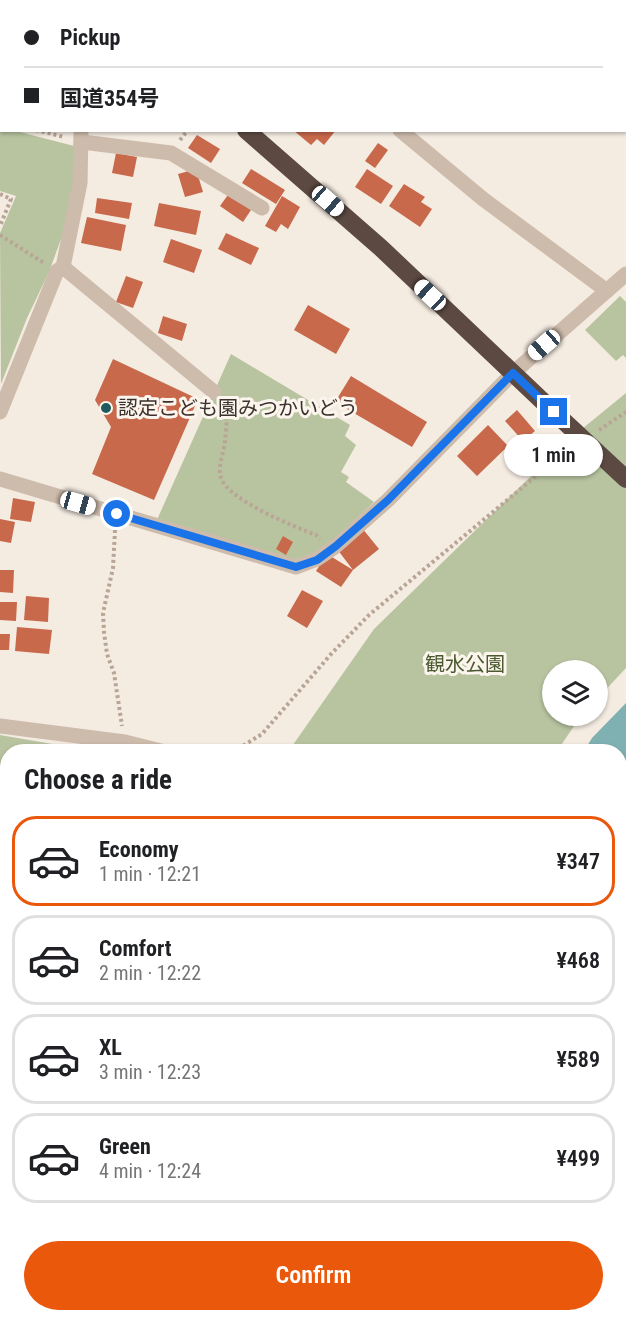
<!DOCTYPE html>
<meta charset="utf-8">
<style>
body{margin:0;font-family:"Roboto Condensed","Noto Sans JP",sans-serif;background:#f6f6f6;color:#202124;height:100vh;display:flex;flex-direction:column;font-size:22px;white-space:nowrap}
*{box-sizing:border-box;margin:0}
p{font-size:20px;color:#757577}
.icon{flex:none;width:33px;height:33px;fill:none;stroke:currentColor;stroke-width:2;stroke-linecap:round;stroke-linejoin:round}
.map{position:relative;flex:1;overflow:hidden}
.side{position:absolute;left:0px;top:744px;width:627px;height:578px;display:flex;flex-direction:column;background:#fff;border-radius:24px 24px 0 0;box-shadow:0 2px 4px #0004}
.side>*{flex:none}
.guide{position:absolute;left:0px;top:0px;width:627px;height:132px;box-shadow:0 2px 4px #0004;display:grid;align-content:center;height:132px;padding:0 24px;background:#fff}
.tools{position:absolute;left:542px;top:660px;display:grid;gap:12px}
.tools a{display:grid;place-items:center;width:66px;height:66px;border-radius:50%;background:#fff;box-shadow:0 2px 4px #0004;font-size:30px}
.end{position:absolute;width:27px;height:27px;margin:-14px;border:8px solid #1a73e8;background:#fff;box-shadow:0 0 0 3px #fff}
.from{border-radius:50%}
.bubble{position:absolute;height:42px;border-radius:21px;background:#fff;box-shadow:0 2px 4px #0004;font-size:20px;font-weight:600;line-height:42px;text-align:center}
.car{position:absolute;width:18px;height:36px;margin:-18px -9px;border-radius:8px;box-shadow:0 0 4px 2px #0007;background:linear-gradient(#fff 24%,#345 0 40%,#fff 0 76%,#345 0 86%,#fff 0)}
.guide b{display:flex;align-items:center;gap:21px;height:57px;font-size:22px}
.guide b+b{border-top:2px solid #e0e0e0}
.guide i{width:15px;height:15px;background:#202124}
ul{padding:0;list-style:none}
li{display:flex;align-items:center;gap:18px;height:90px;margin:0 12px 9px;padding:0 12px;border:3px solid #e0e0e0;border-radius:24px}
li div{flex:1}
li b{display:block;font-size:22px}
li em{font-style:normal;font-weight:600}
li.current{border-color:#ea580c}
li>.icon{width:54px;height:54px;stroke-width:1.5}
h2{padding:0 24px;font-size:27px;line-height:72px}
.action{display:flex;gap:12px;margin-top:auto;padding:12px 24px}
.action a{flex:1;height:69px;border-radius:36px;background:#ea580c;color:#fff;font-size:24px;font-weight:600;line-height:69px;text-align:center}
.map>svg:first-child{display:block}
.green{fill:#b8c4a0}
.water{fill:#7fb0b2}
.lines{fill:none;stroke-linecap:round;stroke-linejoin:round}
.river{stroke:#7fb0b2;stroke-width:36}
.building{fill:#c8694b}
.path{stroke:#b9a596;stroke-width:4;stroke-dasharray:3 3;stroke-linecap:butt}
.minor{stroke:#cdbbac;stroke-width:15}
.highway{stroke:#5c4a42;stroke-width:18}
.highway-bridge{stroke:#5c4a42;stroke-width:18}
.route{stroke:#1a73e8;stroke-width:8}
.poi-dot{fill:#1f5a5e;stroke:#fbf5ee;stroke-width:2}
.labels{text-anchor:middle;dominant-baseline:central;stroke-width:6;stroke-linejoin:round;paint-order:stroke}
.poi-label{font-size:20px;fill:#3b302b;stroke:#fbf5ee;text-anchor:start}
.park-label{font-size:20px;fill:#4a5a2e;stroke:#fbf5ee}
</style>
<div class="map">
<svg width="626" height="1321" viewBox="0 0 626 1321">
<rect width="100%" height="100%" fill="#f4ebe1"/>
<!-- green -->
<path class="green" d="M0,126L2,130L16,131L74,146L76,175L64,231L49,272L27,318L1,384L0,233L16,196L0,191Z
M620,296L626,302V358L623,355L616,361L585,330Z
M231,354L350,425L345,436L356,445L341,472L349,477L346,482L374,502L317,555L299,562L156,522Z
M626,393V668L597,699V670H552V716H581L557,751L288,752L374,629L566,442Z
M0,735L93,751L8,752L7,768L0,765Z
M7,1191L8,1314H360L358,1321H0V1197Z"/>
<!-- water -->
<path class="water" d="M626,703V1321H385L386,1314H620V752L584,751L592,738Z"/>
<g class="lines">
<!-- river -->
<path class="river" d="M0,802L8,805"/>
</g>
<!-- building -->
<path class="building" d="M293,130H336L324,145L317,139L311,145Z
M197,135L220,149L211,163L188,148Z
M378,143L388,150L375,168L365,161Z
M116,153L137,157L133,177L112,173Z
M196,169L203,192L185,197L178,174Z
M251,169L285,190L276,204L242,183Z
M367,169L393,186L381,204L355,187Z
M404,184L425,197L421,202L432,209L420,227L389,206Z
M230,192L253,207L243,222L220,206Z
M282,196L300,207L288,229L281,224L276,232L265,226Z
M97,198L132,203L129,219L95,213Z
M159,203L201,211L196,235L154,226Z
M87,217L126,225L121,251L81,243Z
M226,233L259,248L251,265L218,249Z
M171,239L202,250L194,273L163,262Z
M126,276L143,282L133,308L116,302Z
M308,305L350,329L336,354L294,330Z
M163,316L187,324L182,341L158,333Z
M113,359L198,399L154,500L92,474L111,427L95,400Z
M351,376L427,422L412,447L335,402Z
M517,410L535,431L523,441L505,421Z
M488,425L508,446L477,476L457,456Z
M13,498L35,502L31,522L10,519Z
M0,519L15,522L11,543L0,541Z
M362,528L379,549L353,570L337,549Z
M283,536L293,542L286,555L276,549Z
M327,554L353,570L341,587L316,571Z
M0,570H14L13,593L0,592Z
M302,590L323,601L307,628L287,616Z
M26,596L49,598L48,622L24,620Z
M0,602H17L16,621L0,620Z
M17,627L52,630L49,654L15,651Z
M0,634H10L9,650H0Z
M0,847L8,850V857L0,872Z
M8,861V926L0,941V877Z"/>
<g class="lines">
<!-- path -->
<path class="path" d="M0,23L2,20
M0,122H2
M36,130L64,137
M180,140L188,130
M0,194L11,199L0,226
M0,235L44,263
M223,405C229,415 226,429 225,441C224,453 217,467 221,478C228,500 295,527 316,535L320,539
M599,430L626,412
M115,530L113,568L103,613L104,632L107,654L114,673L122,726
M233,752L262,734L332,653L369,615L547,467L571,450"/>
<!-- minor -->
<path class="minor" d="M178,0L183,2
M336,2L337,0
M516,2L517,0
M400,130L483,199L607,291
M82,142L171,153L262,208
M63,267L214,392
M0,412L57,271L63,267L80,183L81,132
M0,479L296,567L317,559L336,546L388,500L513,373L626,274
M0,726L125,742L165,752
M0,1078L8,1072
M0,1123L8,1117
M0,1281L8,1284
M96,1314L116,1321"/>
<!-- highway -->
<path class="highway" d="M31,0L35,2
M246,130L381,248L554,412"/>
<!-- highway-bridge -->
<path class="highway-bridge" d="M554,412L626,479"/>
</g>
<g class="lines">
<!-- route -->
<path class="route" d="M117,514L296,567L317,560L336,546L388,500L513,373L554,412"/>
</g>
<!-- markers -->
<circle class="poi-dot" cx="106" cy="408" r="6"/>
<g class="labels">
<!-- poi labels -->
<g class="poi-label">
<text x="118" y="408">認定こども園みつかいどう</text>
</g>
<!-- park labels -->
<g class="park-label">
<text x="465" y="664">観水公園</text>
</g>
</g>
</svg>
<div class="tools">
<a><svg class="icon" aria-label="layers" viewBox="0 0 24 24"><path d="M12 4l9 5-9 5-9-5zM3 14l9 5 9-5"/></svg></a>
</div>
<i class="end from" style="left:117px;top:514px"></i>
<i class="end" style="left:554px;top:412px"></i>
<div class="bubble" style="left:504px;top:434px;width:99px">1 min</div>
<i class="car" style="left:328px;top:201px;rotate:131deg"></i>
<i class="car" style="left:430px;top:295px;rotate:313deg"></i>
<i class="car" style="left:544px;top:345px;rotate:229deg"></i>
<i class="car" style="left:78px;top:503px;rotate:106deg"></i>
<div class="guide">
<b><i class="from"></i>Pickup</b>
<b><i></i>国道354号</b>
</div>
<section class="side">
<h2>Choose a ride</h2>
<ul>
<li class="current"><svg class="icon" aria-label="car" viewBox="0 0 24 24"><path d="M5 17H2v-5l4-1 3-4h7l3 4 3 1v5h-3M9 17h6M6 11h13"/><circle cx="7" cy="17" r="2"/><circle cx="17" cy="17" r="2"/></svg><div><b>Economy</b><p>1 min · 12:21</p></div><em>¥347</em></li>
<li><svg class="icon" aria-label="car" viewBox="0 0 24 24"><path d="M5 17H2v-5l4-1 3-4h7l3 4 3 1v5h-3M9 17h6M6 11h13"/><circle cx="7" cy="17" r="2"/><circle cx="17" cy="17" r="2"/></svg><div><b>Comfort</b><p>2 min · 12:22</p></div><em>¥468</em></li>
<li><svg class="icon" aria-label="car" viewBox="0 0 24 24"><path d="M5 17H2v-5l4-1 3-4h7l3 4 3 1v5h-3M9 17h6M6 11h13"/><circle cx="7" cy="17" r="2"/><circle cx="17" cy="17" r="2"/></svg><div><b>XL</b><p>3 min · 12:23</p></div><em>¥589</em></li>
<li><svg class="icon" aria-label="car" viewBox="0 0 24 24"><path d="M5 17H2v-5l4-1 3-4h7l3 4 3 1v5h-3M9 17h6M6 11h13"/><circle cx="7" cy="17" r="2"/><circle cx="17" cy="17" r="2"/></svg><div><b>Green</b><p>4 min · 12:24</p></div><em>¥499</em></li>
</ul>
<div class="action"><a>Confirm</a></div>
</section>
</div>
